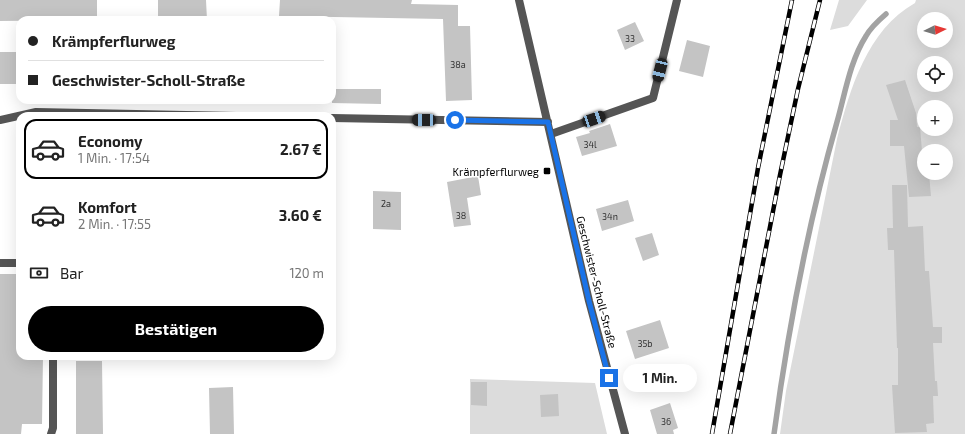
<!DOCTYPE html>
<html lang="de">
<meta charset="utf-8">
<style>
body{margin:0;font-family:"Exo 2",sans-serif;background:#f6f6f6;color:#222;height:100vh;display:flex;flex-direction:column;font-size:15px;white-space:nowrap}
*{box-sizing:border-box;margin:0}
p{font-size:13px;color:#767676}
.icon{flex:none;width:22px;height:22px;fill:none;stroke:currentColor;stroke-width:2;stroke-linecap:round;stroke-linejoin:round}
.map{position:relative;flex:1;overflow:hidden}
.details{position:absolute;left:16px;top:112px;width:320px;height:248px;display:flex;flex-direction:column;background:#fff;border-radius:12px;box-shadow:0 4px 16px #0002}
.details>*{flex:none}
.guide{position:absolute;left:16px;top:16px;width:320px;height:88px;border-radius:12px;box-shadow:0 4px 16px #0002;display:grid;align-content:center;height:88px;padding:0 12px;background:#fff}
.needle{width:26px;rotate:85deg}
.fabs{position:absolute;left:917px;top:12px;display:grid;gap:8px}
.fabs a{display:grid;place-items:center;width:36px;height:36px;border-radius:50%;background:#fff;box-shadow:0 4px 16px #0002;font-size:20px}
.end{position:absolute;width:18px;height:18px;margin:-9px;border:5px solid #1a73e8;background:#fff;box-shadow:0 0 0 2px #fff}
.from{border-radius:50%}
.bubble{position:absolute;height:28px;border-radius:14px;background:#fff;box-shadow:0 4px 16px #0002;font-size:13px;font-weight:700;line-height:28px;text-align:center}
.car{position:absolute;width:12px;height:24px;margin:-12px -6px;border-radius:5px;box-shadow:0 0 3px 1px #0007;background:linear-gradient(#222 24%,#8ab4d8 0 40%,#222 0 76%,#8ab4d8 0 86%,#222 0)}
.guide b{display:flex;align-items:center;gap:14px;height:38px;font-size:15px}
.guide b+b{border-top:1px solid #e0e0e0}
.guide i{width:10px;height:10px;background:#222}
ul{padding:7px 0 0;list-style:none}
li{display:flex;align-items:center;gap:12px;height:60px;margin:0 8px 6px;padding:0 4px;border:2px solid transparent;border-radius:12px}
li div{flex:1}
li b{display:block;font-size:15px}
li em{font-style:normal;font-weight:700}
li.selected{border-color:#000}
li>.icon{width:36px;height:36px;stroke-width:1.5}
.pay{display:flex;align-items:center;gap:10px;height:44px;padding:0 12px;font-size:15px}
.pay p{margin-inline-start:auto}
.cta{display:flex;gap:8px;margin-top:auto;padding:8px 12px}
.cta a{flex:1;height:46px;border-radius:24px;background:#000;color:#fff;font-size:16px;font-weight:700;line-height:46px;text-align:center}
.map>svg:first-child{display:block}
.green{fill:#dcdcdc;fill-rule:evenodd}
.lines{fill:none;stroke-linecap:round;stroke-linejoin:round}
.stream{stroke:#a3a3a3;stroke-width:5.5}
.building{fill:#c4c4c4}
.lane{stroke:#555;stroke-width:8}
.street{stroke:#555;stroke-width:8}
.rail-casing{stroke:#000;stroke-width:4.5}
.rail{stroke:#fff;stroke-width:3;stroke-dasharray:9;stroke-linecap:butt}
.route{stroke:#1a73e8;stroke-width:5}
.poi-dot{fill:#000;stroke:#fff;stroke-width:1.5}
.labels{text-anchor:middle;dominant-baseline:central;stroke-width:3;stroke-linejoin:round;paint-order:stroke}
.number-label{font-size:9px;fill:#313131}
.poi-label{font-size:11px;fill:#000;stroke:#fff;text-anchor:end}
.street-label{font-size:11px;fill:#000;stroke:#fff}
</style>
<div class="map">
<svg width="965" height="434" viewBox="0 0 965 434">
<rect width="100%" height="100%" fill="#fff"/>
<!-- green -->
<path class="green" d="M839,0H867L848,26L830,30Z
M916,0H965V434H780L786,391L837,139C850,89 867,30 915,3ZM924,19H946V41H924ZM924,63H946V85H924ZM924,107H946V129H924ZM924,151H946V173H924Z
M470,379L595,383L607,434H470Z"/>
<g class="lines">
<!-- stream -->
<path class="stream" d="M774,434C788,330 808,223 837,122C845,94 850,61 866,36C871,27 879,20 886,14"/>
</g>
<!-- building -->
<path class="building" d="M0,0H97V20L0,21Z
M158,0H206L207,20H158Z
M280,0H412L411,4L458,5V26H470L472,100L446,101L443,19L279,16Z
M635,22L644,41L625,50L617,30Z
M687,40L710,46L703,77L679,71Z
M0,52H20V84H0Z
M905,80L916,113L917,127H920L924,175L929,174L931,196L909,197L904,146H890V120H898L886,85Z
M332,89H381V104L332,103Z
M610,124L617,146L582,156L576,137L590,133L589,131Z
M478,176L481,195L467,198L471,225L454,227L447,182Z
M892,185H907L908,227L923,226L925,271H929L933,327H942V343H933L935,381H937L938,396H933L934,423L926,424L927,432L895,433L892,385H898V348H897L894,250H888L887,228H893Z
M373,191L401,192V230L373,229Z
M628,200L634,221L602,231L596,209Z
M652,233L659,255L643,261L635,238Z
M0,274H20V356H43L42,424H22L21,434H0Z
M660,320L669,348L635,359L626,331Z
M76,361H102L103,434H76Z
M471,382H487V406L471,405Z
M233,387L234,434H210L209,388Z
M558,394L559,416L541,417L540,395Z
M670,403L678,428L673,430L674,434H657L650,410Z"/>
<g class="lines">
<!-- lane -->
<path class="lane" d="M551,134L653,98L677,0
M0,263H20
M51,434L53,428V356"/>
<!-- street -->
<path class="street" d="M519,0L589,301L625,434
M332,118L548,122
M0,120L36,112L236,116"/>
<defs>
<path id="rail" d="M712,434L758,168L792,0
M730,434L780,175L798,89L820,0"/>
</defs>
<!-- rail casing -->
<use href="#rail" class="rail-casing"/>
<!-- rail -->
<use href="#rail" class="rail"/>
</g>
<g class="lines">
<!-- route -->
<path class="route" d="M455,120L548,122L589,301L609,378"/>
</g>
<!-- markers -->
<rect class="poi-dot" x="543" y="167" width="8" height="8" rx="2"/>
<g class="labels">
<!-- number labels -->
<g class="number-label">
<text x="630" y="38">33</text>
<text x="458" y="64">38a</text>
<text x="590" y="144">34l</text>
<text x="386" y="203">2a</text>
<text x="461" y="215">38</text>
<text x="610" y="216">34n</text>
<text x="645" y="343">35b</text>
<text x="666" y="421">36</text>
</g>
<!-- poi labels -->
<g class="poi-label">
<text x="539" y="171">Krämpferflurweg</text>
</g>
<!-- street labels -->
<g class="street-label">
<text transform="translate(597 282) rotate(76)">Geschwister-Scholl-Straße</text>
</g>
</g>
</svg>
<div class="fabs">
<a><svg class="needle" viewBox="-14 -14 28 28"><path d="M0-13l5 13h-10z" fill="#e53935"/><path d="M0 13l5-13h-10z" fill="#767676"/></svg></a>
<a><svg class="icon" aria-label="locate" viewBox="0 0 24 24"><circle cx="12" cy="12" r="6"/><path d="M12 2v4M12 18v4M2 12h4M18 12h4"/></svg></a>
<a>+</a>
<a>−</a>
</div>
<i class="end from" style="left:455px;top:120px"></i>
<i class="end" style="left:609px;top:378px"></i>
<div class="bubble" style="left:623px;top:364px;width:74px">1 Min.</div>
<i class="car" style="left:660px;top:70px;rotate:194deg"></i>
<i class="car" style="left:594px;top:119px;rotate:71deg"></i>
<i class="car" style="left:424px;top:120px;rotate:271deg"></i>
<div class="guide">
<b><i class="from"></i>Krämpferflurweg</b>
<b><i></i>Geschwister-Scholl-Straße</b>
</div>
<section class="details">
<ul>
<li class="selected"><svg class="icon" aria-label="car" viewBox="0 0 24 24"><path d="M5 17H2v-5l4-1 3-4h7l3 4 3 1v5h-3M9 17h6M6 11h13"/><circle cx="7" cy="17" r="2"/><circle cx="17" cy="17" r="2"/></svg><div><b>Economy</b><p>1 Min. · 17:54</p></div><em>2.67 €</em></li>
<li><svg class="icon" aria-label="car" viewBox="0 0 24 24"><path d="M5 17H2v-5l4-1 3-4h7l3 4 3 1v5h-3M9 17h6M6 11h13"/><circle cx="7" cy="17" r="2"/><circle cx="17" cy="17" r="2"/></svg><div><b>Komfort</b><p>2 Min. · 17:55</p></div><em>3.60 €</em></li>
</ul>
<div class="pay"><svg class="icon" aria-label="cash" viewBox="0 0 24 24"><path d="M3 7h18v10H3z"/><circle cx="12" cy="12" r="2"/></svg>Bar<p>120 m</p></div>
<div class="cta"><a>Bestätigen</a></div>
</section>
</div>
